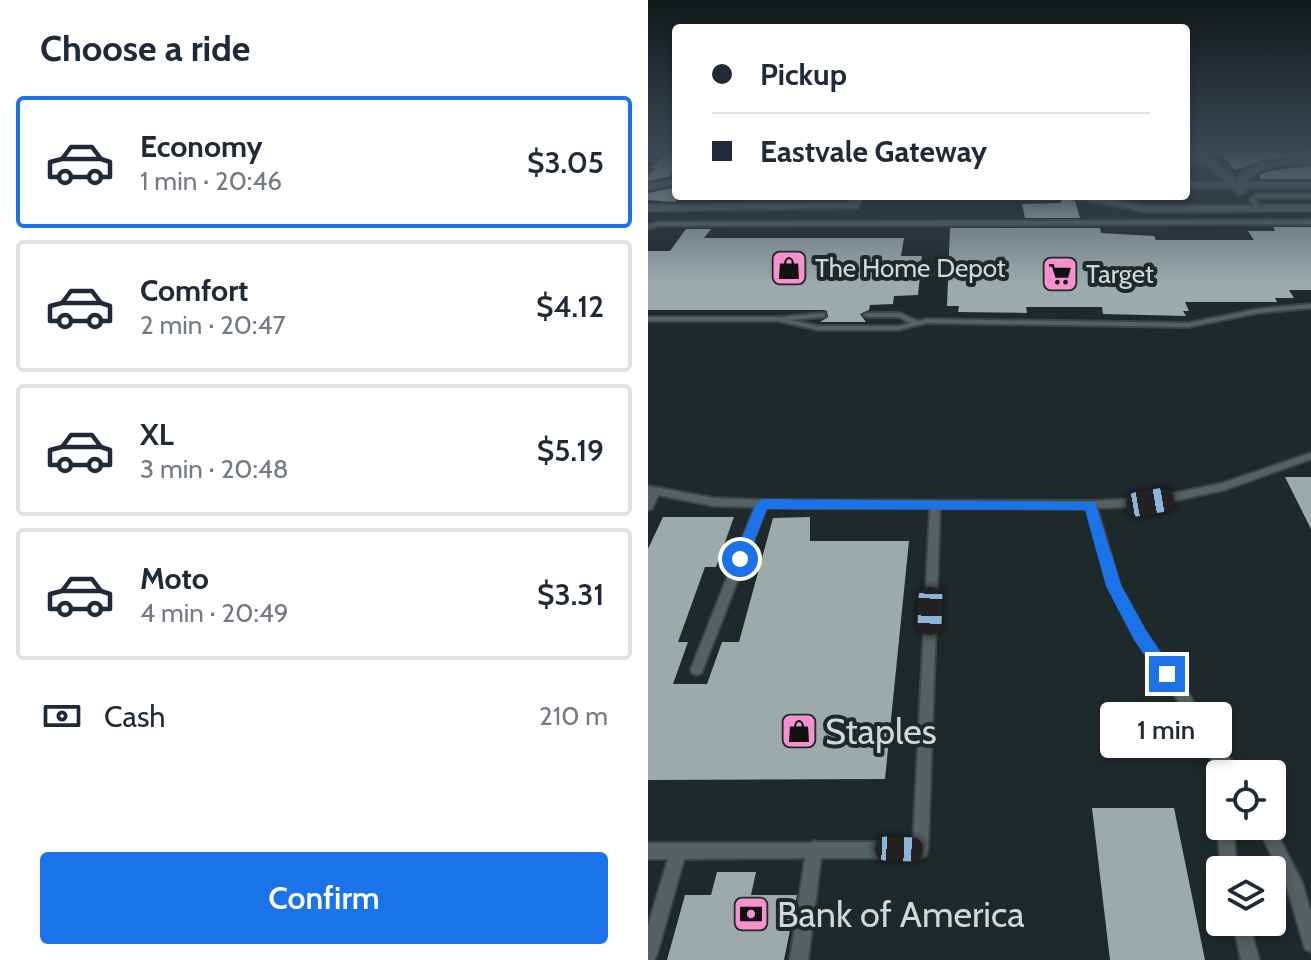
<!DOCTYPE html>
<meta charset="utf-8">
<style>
body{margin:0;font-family:Cabin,sans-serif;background:#f2f2f3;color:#1f2937;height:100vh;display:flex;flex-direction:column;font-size:30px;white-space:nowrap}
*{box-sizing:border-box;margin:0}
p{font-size:26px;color:#747a83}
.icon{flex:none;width:44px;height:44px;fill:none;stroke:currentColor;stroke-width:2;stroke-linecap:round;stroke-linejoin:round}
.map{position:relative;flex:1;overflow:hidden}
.side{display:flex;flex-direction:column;background:#fff;width:648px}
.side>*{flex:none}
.hud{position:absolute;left:24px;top:24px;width:518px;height:176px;border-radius:8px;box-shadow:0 4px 12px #0003;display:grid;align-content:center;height:176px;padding:0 40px;background:#fff}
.fabs{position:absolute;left:558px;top:760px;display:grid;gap:16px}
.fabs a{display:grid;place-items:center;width:80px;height:80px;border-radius:8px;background:#fff;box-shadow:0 4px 12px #0003;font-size:40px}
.end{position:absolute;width:36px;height:36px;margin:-18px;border:10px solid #1a73e8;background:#fff;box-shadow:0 0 0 4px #fff}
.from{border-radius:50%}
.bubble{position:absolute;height:56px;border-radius:8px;background:#fff;box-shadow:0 4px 12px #0003;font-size:26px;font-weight:600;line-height:56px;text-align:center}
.car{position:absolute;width:24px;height:48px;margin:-24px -12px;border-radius:10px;box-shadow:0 0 6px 2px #0007;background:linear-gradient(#222 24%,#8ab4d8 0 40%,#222 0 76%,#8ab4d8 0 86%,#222 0)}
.hud b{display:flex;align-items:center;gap:28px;height:76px;font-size:30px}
.hud b+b{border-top:2px solid #e0e1e3}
.hud i{width:20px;height:20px;background:#1f2937}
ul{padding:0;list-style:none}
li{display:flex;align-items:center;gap:24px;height:132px;margin:0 16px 12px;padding:0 24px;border:4px solid #e0e1e3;border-radius:8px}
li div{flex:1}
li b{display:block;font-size:30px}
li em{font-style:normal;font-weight:600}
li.selected{border-color:#1a73e8}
li>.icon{width:72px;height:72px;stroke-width:1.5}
h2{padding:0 40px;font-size:36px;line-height:96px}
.pay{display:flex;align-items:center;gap:20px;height:88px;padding:0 40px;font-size:30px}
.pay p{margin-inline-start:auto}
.action{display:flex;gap:16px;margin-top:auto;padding:16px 40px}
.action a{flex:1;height:92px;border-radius:8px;background:#1a73e8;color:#fff;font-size:32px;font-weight:600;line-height:92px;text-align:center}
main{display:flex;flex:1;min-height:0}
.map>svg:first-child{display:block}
.building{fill:#9caaac}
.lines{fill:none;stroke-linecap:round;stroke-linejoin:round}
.lane-casing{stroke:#3c4546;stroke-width:4}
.street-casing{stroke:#3c4546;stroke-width:4}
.lane{fill:#556163;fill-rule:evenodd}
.street{fill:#556163;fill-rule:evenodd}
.route{fill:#1a73e8}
.labels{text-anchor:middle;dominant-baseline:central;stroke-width:8;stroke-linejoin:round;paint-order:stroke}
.far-poi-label{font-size:26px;fill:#d1d8d9;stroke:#1e292b;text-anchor:start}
.near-poi-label{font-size:36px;fill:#d1d8d9;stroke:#1e292b;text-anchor:start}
</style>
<main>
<section class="side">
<h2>Choose a ride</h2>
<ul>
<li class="selected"><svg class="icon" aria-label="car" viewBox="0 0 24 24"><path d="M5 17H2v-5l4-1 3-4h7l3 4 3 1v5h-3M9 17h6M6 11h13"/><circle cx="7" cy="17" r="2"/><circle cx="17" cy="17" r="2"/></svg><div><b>Economy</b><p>1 min · 20:46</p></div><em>$3.05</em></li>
<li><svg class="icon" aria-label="car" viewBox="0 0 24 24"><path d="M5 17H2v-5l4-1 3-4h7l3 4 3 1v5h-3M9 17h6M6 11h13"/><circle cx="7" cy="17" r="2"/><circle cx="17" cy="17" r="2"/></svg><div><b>Comfort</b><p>2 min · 20:47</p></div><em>$4.12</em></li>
<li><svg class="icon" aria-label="car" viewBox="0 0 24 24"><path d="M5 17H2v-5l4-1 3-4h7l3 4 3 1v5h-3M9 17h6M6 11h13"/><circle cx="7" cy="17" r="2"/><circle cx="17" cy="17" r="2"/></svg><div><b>XL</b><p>3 min · 20:48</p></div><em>$5.19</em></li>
<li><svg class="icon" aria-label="car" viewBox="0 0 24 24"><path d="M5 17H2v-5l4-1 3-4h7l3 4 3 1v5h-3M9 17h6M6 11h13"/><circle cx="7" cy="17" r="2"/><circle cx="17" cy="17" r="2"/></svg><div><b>Moto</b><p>4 min · 20:49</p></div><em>$3.31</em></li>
</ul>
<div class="pay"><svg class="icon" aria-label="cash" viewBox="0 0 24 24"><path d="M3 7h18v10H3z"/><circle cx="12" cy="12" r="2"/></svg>Cash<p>210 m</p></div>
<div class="action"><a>Confirm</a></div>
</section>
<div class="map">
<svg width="663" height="960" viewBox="0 0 663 960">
<rect width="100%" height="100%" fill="#1e292b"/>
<!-- building -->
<path class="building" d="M22,150H28V168L21,175H28L0,181V175L8,168H3Z
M570,150H663V154L614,160L595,168L586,169Z
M663,166V179H612V175L621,171Z
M28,187V202L0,200V193Z
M414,198L427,201L432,218H377L374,204L413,203Z
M625,227H663V290H641L646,298H627L629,302H537L541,311H535L538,316L455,314L454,307H378L379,313L310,312L311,306H299L302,228H452L453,233L506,236L508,240H606L600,231H627Z
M38,229H63L56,238H256L253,256H274L270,295L246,296L245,304L222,305L221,310L212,314L218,322H172L180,317L179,311L176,310H0V251H22Z
M637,477H663V529Z
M15,517H86L68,567H57L30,642H40L25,684H59L74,642H91L125,518L162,517V541H261L237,779L0,780V549Z
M444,808H526L557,960H462Z
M69,872H108L103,895H149L136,960H19L37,895H63Z"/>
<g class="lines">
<defs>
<path id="lane" d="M663,194V198H610L608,199L613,208L610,210L608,209L602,199L609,194Z
M663,220V224L10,226L0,229V225L9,222Z
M663,304V308L610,313L540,327L278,323L251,330H170L130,321H0V317H133L174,313H177V317L143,320L170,326H251L262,323L251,317H219L215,315L219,313H252L270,321L278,319L540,323L610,309Z
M663,453V459L576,490L502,506L449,508L472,586L496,631L541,694L576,754L594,769L596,774H578L566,764L531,702L488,639L460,586L439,509L292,508L280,850L278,856L272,858H173L160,960H142L157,858L36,859L9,954L6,960H0V926L20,859H0V843H163L166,841L169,842H265L282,508H118L55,669L54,673L49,675L44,673L43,669L107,507L66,506L10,495L4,509L0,510V486L66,498L114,500L443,501L502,498L575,483Z
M572,820V826H585L589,870H573L569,826Z
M624,824L654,882L663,913V952L657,949L638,884L609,826H624Z
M585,922H601L611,960H593Z"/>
<path id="street" d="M538,154L566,162L588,180L596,171L614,163L663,157V163C642,165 613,163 600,182H663V188H595L598,192L592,195L584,188H538V182H578L559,166L538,160Z
M28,178V184L0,190V184Z
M203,196H215L210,208L0,211V205L201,203Z
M416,196H442L498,206L663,205V211L498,212Z"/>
</defs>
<!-- lane casing -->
<use href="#lane" class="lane-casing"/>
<!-- street casing -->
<use href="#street" class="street-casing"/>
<!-- lane -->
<use href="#lane" class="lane"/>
<!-- street -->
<use href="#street" class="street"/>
</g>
<!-- sky -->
<linearGradient id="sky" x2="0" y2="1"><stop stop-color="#101718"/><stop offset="0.53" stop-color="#3b4955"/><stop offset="1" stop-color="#3b4955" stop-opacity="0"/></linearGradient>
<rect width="663" height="284" fill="url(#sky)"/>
<!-- route -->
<path class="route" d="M114,499L447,502L473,585L498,630L527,674L525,679H513L486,640L458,586L437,510L119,509L98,563H87L85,559L108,504Z"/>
<!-- icons -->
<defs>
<symbol id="shop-square" viewBox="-11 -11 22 22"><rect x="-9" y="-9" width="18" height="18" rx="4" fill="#f790ce" stroke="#1e292b"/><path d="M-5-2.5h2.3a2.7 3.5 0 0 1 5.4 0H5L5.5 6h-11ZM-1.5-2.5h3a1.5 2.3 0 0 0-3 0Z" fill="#111"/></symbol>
<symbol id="supermarket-square" viewBox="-11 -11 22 22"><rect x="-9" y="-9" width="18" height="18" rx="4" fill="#f790ce" stroke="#1e292b"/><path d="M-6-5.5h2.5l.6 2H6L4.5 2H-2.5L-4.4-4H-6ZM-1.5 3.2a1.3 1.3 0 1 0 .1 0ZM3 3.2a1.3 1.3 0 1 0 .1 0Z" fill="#111"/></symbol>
<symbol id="bank-square" viewBox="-11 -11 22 22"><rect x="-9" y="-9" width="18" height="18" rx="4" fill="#f790ce" stroke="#1e292b"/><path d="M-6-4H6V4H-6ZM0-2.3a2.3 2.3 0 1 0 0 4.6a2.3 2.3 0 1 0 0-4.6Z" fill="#111"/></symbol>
</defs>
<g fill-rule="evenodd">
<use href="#shop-square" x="121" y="248" width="40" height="40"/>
<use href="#supermarket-square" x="392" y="254" width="40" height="40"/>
<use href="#shop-square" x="131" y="711" width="40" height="40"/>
<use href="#bank-square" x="83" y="894" width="40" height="40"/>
</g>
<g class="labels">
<!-- far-poi labels -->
<g class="far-poi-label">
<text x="167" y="268">The Home Depot</text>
<text x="438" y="274">Target</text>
</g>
<!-- near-poi labels -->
<g class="near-poi-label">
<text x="177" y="731">Staples</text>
<text x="129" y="914">Bank of America</text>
</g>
</g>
</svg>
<div class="fabs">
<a><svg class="icon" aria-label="locate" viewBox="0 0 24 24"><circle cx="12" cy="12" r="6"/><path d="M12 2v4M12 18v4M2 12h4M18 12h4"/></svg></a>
<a><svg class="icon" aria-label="layers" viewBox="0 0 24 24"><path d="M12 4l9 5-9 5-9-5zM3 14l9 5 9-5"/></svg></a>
</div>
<i class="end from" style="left:92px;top:559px"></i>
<i class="end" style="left:519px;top:674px"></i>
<div class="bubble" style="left:452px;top:702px;width:132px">1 min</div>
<i class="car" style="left:502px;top:502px;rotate:80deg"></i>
<i class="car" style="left:282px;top:611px;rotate:182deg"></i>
<i class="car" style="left:251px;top:849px;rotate:92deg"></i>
<div class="hud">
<b><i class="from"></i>Pickup</b>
<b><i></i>Eastvale Gateway</b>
</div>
</div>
</main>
